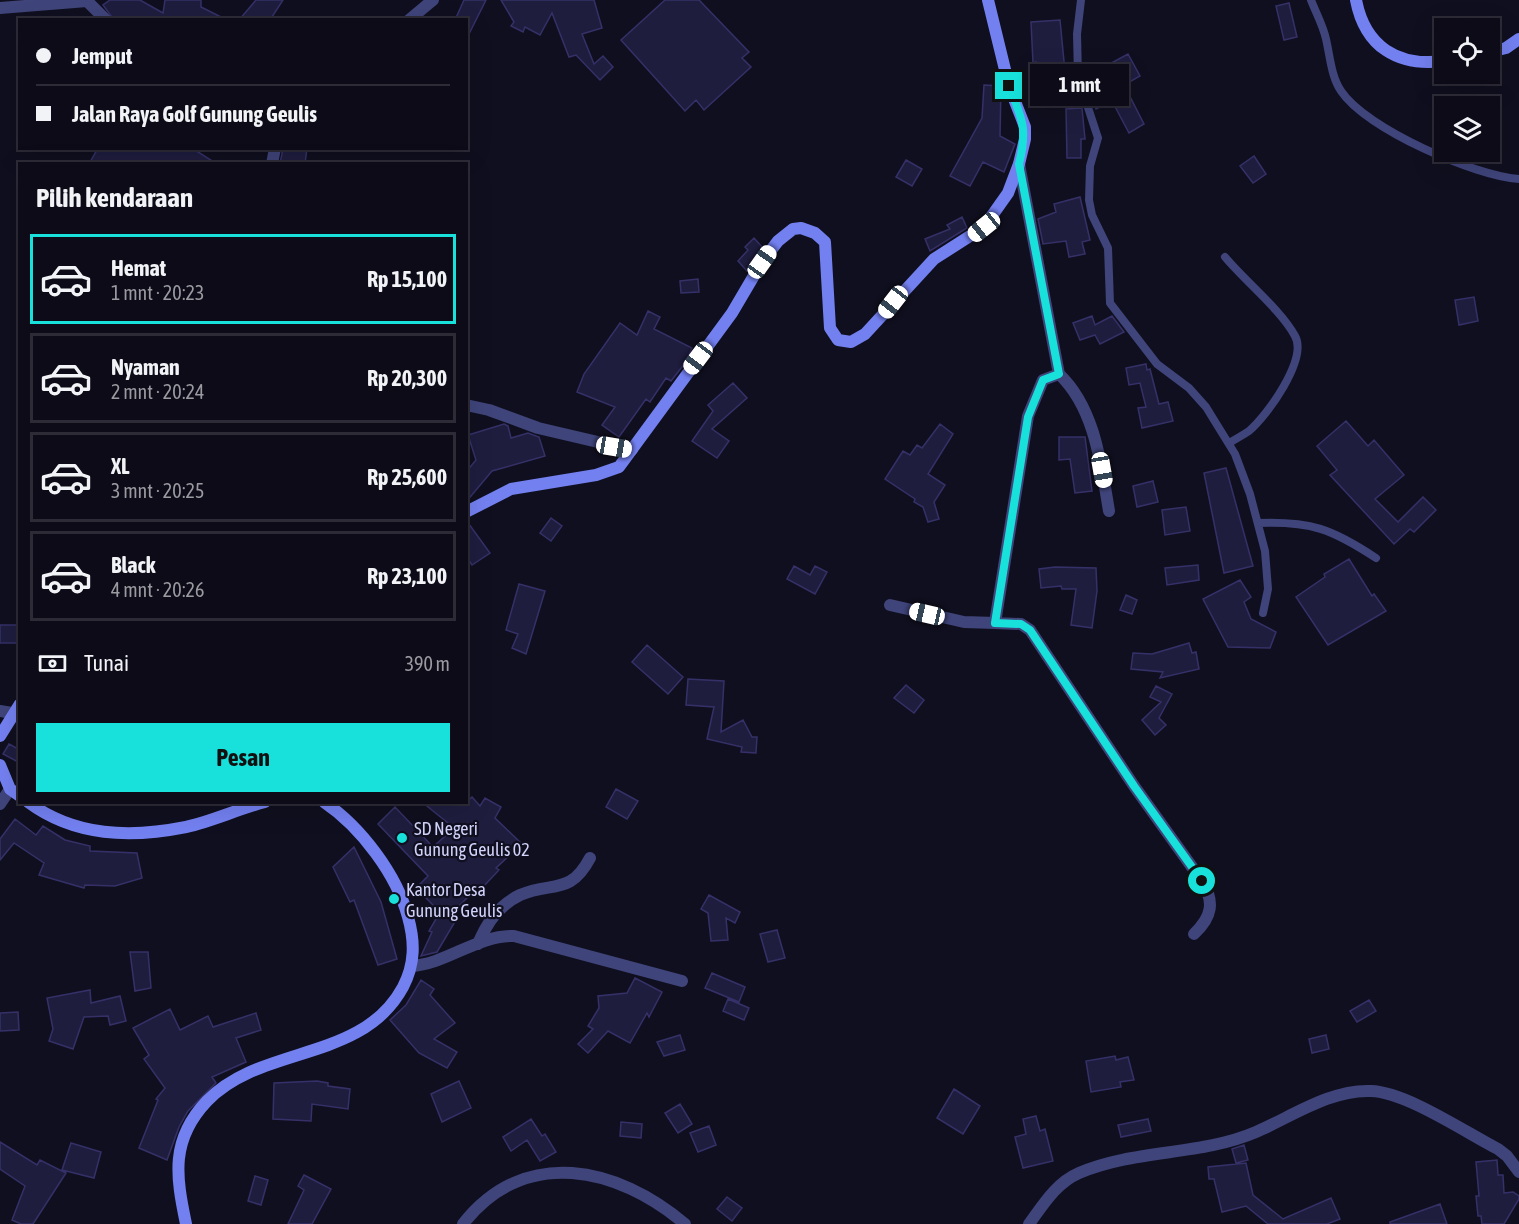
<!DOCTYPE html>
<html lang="id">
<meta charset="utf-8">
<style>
body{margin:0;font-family:"Asap Condensed",sans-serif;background:#151420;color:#f1f3f6;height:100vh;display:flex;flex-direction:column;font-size:22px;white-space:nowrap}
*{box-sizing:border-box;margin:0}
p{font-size:20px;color:#9a9ba1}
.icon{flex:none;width:33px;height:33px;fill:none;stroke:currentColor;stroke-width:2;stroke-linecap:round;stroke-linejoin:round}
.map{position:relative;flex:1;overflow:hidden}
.drawer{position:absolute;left:18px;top:162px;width:450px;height:642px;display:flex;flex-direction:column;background:#0c0b17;border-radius:0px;box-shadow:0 6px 24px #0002,0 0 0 2px #2c2b36}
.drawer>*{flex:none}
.guide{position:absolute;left:18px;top:18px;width:450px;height:132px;border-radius:0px;box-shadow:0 6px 24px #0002,0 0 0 2px #2c2b36;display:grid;align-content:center;height:132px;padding:0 18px;background:#0c0b17}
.tools{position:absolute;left:1434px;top:18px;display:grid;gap:12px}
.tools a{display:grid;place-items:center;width:66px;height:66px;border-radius:0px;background:#0c0b17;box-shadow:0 6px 24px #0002,0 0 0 2px #2c2b36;font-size:30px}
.end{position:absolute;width:27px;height:27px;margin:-14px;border:8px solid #18e1db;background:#111;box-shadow:0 0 0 3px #111}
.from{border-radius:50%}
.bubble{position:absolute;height:42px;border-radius:0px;background:#0c0b17;box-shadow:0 6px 24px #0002,0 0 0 2px #2c2b36;font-size:20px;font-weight:700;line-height:42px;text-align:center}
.car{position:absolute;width:18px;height:36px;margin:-18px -9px;border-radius:8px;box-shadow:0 0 4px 2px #0007;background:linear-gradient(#fff 24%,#345 0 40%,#fff 0 76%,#345 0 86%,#fff 0)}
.guide b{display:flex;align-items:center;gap:21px;height:57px;font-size:22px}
.guide b+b{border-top:2px solid #2c2b36}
.guide i{width:15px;height:15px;background:#f1f3f6}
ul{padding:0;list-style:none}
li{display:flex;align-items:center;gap:18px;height:90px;margin:0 12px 9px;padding:0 6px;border:3px solid #2c2b36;border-radius:0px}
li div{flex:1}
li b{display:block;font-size:22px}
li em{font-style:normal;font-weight:700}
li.selected{border-color:#18e1db}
li>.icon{width:54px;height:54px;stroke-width:1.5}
h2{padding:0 18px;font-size:27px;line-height:72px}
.pay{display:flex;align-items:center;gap:15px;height:66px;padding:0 18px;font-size:22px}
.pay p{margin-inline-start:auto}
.action{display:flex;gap:12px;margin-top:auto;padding:12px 18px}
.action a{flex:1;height:69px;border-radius:0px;background:#18e1db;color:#111;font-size:24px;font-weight:700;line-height:69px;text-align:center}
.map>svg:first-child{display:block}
.building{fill:#1f1d3e;stroke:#353168;stroke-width:1.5}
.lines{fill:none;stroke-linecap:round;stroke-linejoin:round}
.service{stroke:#3f447a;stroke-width:8}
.minor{stroke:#3f447a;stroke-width:12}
.secondary{stroke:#7380f0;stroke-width:12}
.route{stroke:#18e1db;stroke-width:8}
.poi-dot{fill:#18e1db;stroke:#100f1f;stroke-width:2}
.labels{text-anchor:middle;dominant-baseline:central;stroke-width:4.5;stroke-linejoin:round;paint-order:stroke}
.poi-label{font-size:18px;fill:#d2d3fa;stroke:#100f1f;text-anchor:start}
</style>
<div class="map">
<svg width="1519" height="1224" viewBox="0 0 1519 1224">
<rect width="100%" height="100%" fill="#100f1f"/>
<!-- building -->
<path class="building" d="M110,0H140L163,13L165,0H201V7L227,20H114L103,5Z
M256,0H283L270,20H239Z
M464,0H486L466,40V20H455Z
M501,0H594L602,28L582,34L594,64L603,56L613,67L600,80L576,55L569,57L552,13L540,35L525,27L523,32L511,26L514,22Z
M665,0H699L749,52L742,58L751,67L704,110L696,100L685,111L621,40Z
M1289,3L1297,37L1284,40L1276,6Z
M1060,20L1066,82L1039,85L1036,62L1033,63L1031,22Z
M1128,54L1140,76L1124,85L1144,124L1129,133L1112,101L1096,109L1088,87L1094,84L1089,75Z
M984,85L1001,86L1000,136L1015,144L1004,172L983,162L970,186L950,176L982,118Z
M1082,108L1085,139H1081V158H1067L1066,109Z
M98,148H192L217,164H89Z
M283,148H307L305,164H280Z
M1254,156L1266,174L1253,183L1240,166Z
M906,160L922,169L912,186L896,177Z
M1080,197L1090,240L1082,242L1085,254L1069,257L1066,241L1043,244L1038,219L1056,212L1054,204Z
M962,217L967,228L930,251L925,239L950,229L947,225Z
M754,238L763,248L747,271L738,261L748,250L745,247Z
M698,279L699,292L681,293L680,281Z
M1474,297L1478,321L1459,325L1455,300Z
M648,311L660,317L654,329L692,348L685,363L671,381L666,378L650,402L646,399L619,437L602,425L615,407L577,392L584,374L620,323L637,335Z
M1092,316L1095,325L1112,316L1124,332L1100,344L1095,335L1080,340L1073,323Z
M1146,364L1147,370L1150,369L1159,404L1168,402L1173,421L1142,428L1138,408L1146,407L1140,383L1129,385L1126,368Z
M733,383L747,398L712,429L729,441L717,458L692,441L713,411L708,405Z
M1346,421L1368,446L1374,440L1404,475L1375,499L1398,522L1423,497L1436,510L1414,532L1410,529L1394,544L1330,475L1337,470L1317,446Z
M504,424L508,426L511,438L528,433L539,437L545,456L492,471L466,502V472L476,460L468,435Z
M940,424L953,434L928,474L945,485L934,502L939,519L928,522L923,507L914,502L915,499L885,479L903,451L910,455L917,445L922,448Z
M1059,437H1085L1092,491L1075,493L1070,459L1059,460Z
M1226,468L1253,566L1224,573L1204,473Z
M1153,481L1158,502L1137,507L1133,486Z
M1186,507L1190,531L1165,535L1162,510Z
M551,518L562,526L551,541L540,533Z
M466,520L490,553L472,565L466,556Z
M1349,559L1372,596L1374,594L1386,611L1328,645L1296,597L1325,577L1324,574Z
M1198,565L1199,580L1167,585L1165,568Z
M794,566L810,575L815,566L827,572L815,594L787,579Z
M1055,567L1096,568L1097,591L1092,628L1071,625L1076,589H1062L1061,586L1041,588L1039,569Z
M1240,580L1251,597L1244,602L1251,619L1276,632L1270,648L1228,647L1203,599Z
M519,584L545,591L526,654L512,648L518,634L506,630Z
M1126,595L1137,600L1132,614L1120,610Z
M0,625H20V643H0Z
M1189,643L1192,653L1196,652L1199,669L1160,678L1163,672L1131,669L1133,653L1152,654Z
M647,645L683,677L668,694L632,662Z
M688,679L724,681L721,732L743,720L752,737H757L756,753L741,752L742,747L707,739L714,707L686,705Z
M906,685L924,700L914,713L894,698Z
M1156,686L1172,694L1159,718L1166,725L1155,735L1142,720L1161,702L1150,697Z
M9,744L20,750V763L3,754Z
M616,789L638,801L627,819L606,807Z
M472,797L480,806L485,798L501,807L495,818L522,844L496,868L499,870L482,888L480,885L449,916L456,920L437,952L421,956L432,932L429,931L440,912L416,888L428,876L378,824L395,807L433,847L454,828L422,802H466Z
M15,819L36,835L43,826L65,840L90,846V851L137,853L142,878L115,886L85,885L84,888L39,875L44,863L14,843L0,860V839Z
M354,847L381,902L397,959L378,965L354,900L350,902L333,867Z
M709,895L740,912L735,923L726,918L728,940L711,941L708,913L701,909Z
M777,930L785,958L768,962L760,934Z
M130,952H148L151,988L135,991Z
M712,973L745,987L739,1002L705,988Z
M635,978L662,992L649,1017L647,1013L630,1043L608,1031L588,1053L578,1044L593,1029L588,1026L599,1008L598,996L627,993Z
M421,980L434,989L430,995L455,1023L434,1039L457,1052L447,1068L419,1053L390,1020L406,1005Z
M90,990L91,1003L120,996L126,1021L110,1025L108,1016L84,1017L73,1049L49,1041L53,1029L47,998Z
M728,999L749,1008L744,1020L723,1011Z
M1369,1000L1376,1011L1357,1022L1350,1011Z
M170,1009L180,1030L208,1016L213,1027L256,1013L261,1030L236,1038L246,1062L212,1077L216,1083L188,1111L179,1127L167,1160L139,1148L158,1100L156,1099L165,1088L144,1059L149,1055L133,1028Z
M18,1012L19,1030L0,1031V1013Z
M680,1035L685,1050L664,1056L657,1042Z
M1326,1035L1329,1049L1312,1053L1309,1039Z
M1115,1056L1116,1060L1128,1057L1134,1080L1120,1082L1121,1087L1091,1092L1086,1061Z
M317,1081L328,1083V1086L350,1089L348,1109L312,1104L311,1121L273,1119L274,1083Z
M459,1081L471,1108L442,1122L431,1094Z
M954,1089L980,1106L963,1134L937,1118Z
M680,1104L692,1124L678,1133L665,1113Z
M1036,1116L1040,1131L1045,1129L1053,1161L1023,1168L1015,1137L1026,1134L1023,1119Z
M531,1119L542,1136L545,1134L556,1152L540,1161L527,1140L511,1151L503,1137Z
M1148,1119L1151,1131L1121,1137L1118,1125Z
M621,1122L642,1124L641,1138L620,1136Z
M709,1126L716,1145L698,1152L690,1133Z
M0,1142L37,1165L40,1160L66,1173L33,1224H21L12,1220L25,1186L0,1169Z
M71,1143L101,1152L94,1178L62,1170Z
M1244,1145L1248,1160L1236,1163L1232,1149Z
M1497,1160L1498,1175H1503L1504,1193L1513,1192L1519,1196V1199L1504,1224H1482L1481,1216H1478L1476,1196H1479L1476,1162Z
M1246,1163L1253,1195L1283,1219L1331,1198L1340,1219L1327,1224H1268L1246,1206L1222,1212L1214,1179H1209L1208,1167Z
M304,1175L331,1189L312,1224H288L304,1190L298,1186Z
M255,1176L268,1180L261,1205L248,1201Z
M727,1197L742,1208L732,1221L717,1209Z
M1440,1204L1447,1224H1390V1222Z"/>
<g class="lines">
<!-- service -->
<path class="service" d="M1081,0L1077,34L1078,77L1098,138L1090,166L1089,200L1092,215L1108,248L1110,303L1157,364L1189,388L1206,407L1235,454L1250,494L1265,551L1268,589L1263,613
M1311,0C1316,13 1323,25 1326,39C1330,56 1331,76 1341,91C1366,129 1475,176 1519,179
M1225,257C1245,281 1281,310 1295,336C1308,359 1267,416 1249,431C1243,435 1236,439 1229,443
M1258,523C1311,521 1332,529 1376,558"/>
<!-- minor -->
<path class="minor" d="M0,8L87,1L106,20
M409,20L433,0
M272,164L275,148
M1019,164L1059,374C1095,408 1101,464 1109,511
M466,405L489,410L538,428L632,450
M890,605L964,622L995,623L1028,416L1043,380L1059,374
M995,623L1021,624L1030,630L1134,786L1202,881C1215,902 1212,917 1194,934
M0,711L12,713
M0,804L10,789
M478,944C486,924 499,905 520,895C552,881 570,896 590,858
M411,966C447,964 477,935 514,936L682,981
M463,1224C525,1145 618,1167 685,1224
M1029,1224C1043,1205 1056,1183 1079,1173C1135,1149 1200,1156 1256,1132C1291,1117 1331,1089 1371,1091C1406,1092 1465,1132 1498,1149L1507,1156L1519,1172"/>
<!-- secondary -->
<path class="secondary" d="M1356,0C1365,47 1398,67 1444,61
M1490,52L1506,48L1519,39
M466,512L511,489L596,475L619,467L732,313L762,262L778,241L793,229L801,228L815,233L825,242L830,328L838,340L851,342L865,334L934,259L984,227L1008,193L1019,164L1025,139V127L1009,86L988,0
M0,736L20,704
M0,765L10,789L20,796
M28,802C75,837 131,838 186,827C213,821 238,809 265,802
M186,1224C176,1176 170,1140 207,1101C262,1044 362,1063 403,987C415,964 415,942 408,917C397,875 361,827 324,802"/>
</g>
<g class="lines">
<!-- route -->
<path class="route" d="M1009,86C1022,119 1028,128 1019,164L1059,374L1043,380L1028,417L995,623L1021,624L1030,630L1134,786L1202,881"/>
</g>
<!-- markers -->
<g class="poi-dot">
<circle cx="402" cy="838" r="6"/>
<circle cx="394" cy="899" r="6"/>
</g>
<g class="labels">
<!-- poi labels -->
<g class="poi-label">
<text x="414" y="828">SD Negeri<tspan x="414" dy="21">Gunung Geulis 02</tspan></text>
<text x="406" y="889">Kantor Desa<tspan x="406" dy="21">Gunung Geulis</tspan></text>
</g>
</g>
</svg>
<div class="tools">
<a><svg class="icon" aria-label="locate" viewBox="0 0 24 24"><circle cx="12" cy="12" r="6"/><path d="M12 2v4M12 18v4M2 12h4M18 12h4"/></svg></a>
<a><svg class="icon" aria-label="layers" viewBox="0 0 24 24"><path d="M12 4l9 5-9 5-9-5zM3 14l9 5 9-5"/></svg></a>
</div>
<i class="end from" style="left:1202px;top:881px"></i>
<i class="end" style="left:1009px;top:86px"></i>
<div class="bubble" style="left:1030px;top:64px;width:99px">1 mnt</div>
<i class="car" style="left:984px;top:227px;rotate:231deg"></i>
<i class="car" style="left:762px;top:262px;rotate:35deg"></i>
<i class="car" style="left:893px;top:302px;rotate:218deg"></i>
<i class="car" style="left:698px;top:358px;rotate:217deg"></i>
<i class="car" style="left:614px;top:447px;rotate:100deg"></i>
<i class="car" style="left:1102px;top:470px;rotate:170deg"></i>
<i class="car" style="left:927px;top:614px;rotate:283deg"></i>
<div class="guide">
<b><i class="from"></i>Jemput</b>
<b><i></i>Jalan Raya Golf Gunung Geulis</b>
</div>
<section class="drawer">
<h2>Pilih kendaraan</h2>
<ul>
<li class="selected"><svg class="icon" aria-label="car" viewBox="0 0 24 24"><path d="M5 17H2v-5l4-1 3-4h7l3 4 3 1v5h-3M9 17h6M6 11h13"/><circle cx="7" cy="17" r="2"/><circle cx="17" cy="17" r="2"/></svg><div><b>Hemat</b><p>1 mnt · 20:23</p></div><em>Rp 15,100</em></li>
<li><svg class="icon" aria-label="car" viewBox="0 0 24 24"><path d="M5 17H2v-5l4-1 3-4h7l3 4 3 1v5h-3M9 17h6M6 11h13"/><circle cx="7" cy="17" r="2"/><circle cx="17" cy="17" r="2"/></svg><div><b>Nyaman</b><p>2 mnt · 20:24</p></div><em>Rp 20,300</em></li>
<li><svg class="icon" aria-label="car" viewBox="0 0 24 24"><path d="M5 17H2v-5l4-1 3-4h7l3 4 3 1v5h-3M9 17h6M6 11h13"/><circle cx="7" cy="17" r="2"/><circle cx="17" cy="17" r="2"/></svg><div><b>XL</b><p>3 mnt · 20:25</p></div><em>Rp 25,600</em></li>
<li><svg class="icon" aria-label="car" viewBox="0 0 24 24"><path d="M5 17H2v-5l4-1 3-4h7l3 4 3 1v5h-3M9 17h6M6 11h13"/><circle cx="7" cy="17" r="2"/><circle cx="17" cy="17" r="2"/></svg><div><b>Black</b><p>4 mnt · 20:26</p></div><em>Rp 23,100</em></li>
</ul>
<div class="pay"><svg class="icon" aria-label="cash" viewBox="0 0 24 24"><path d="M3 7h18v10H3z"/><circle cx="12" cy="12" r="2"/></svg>Tunai<p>390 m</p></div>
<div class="action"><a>Pesan</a></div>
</section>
</div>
